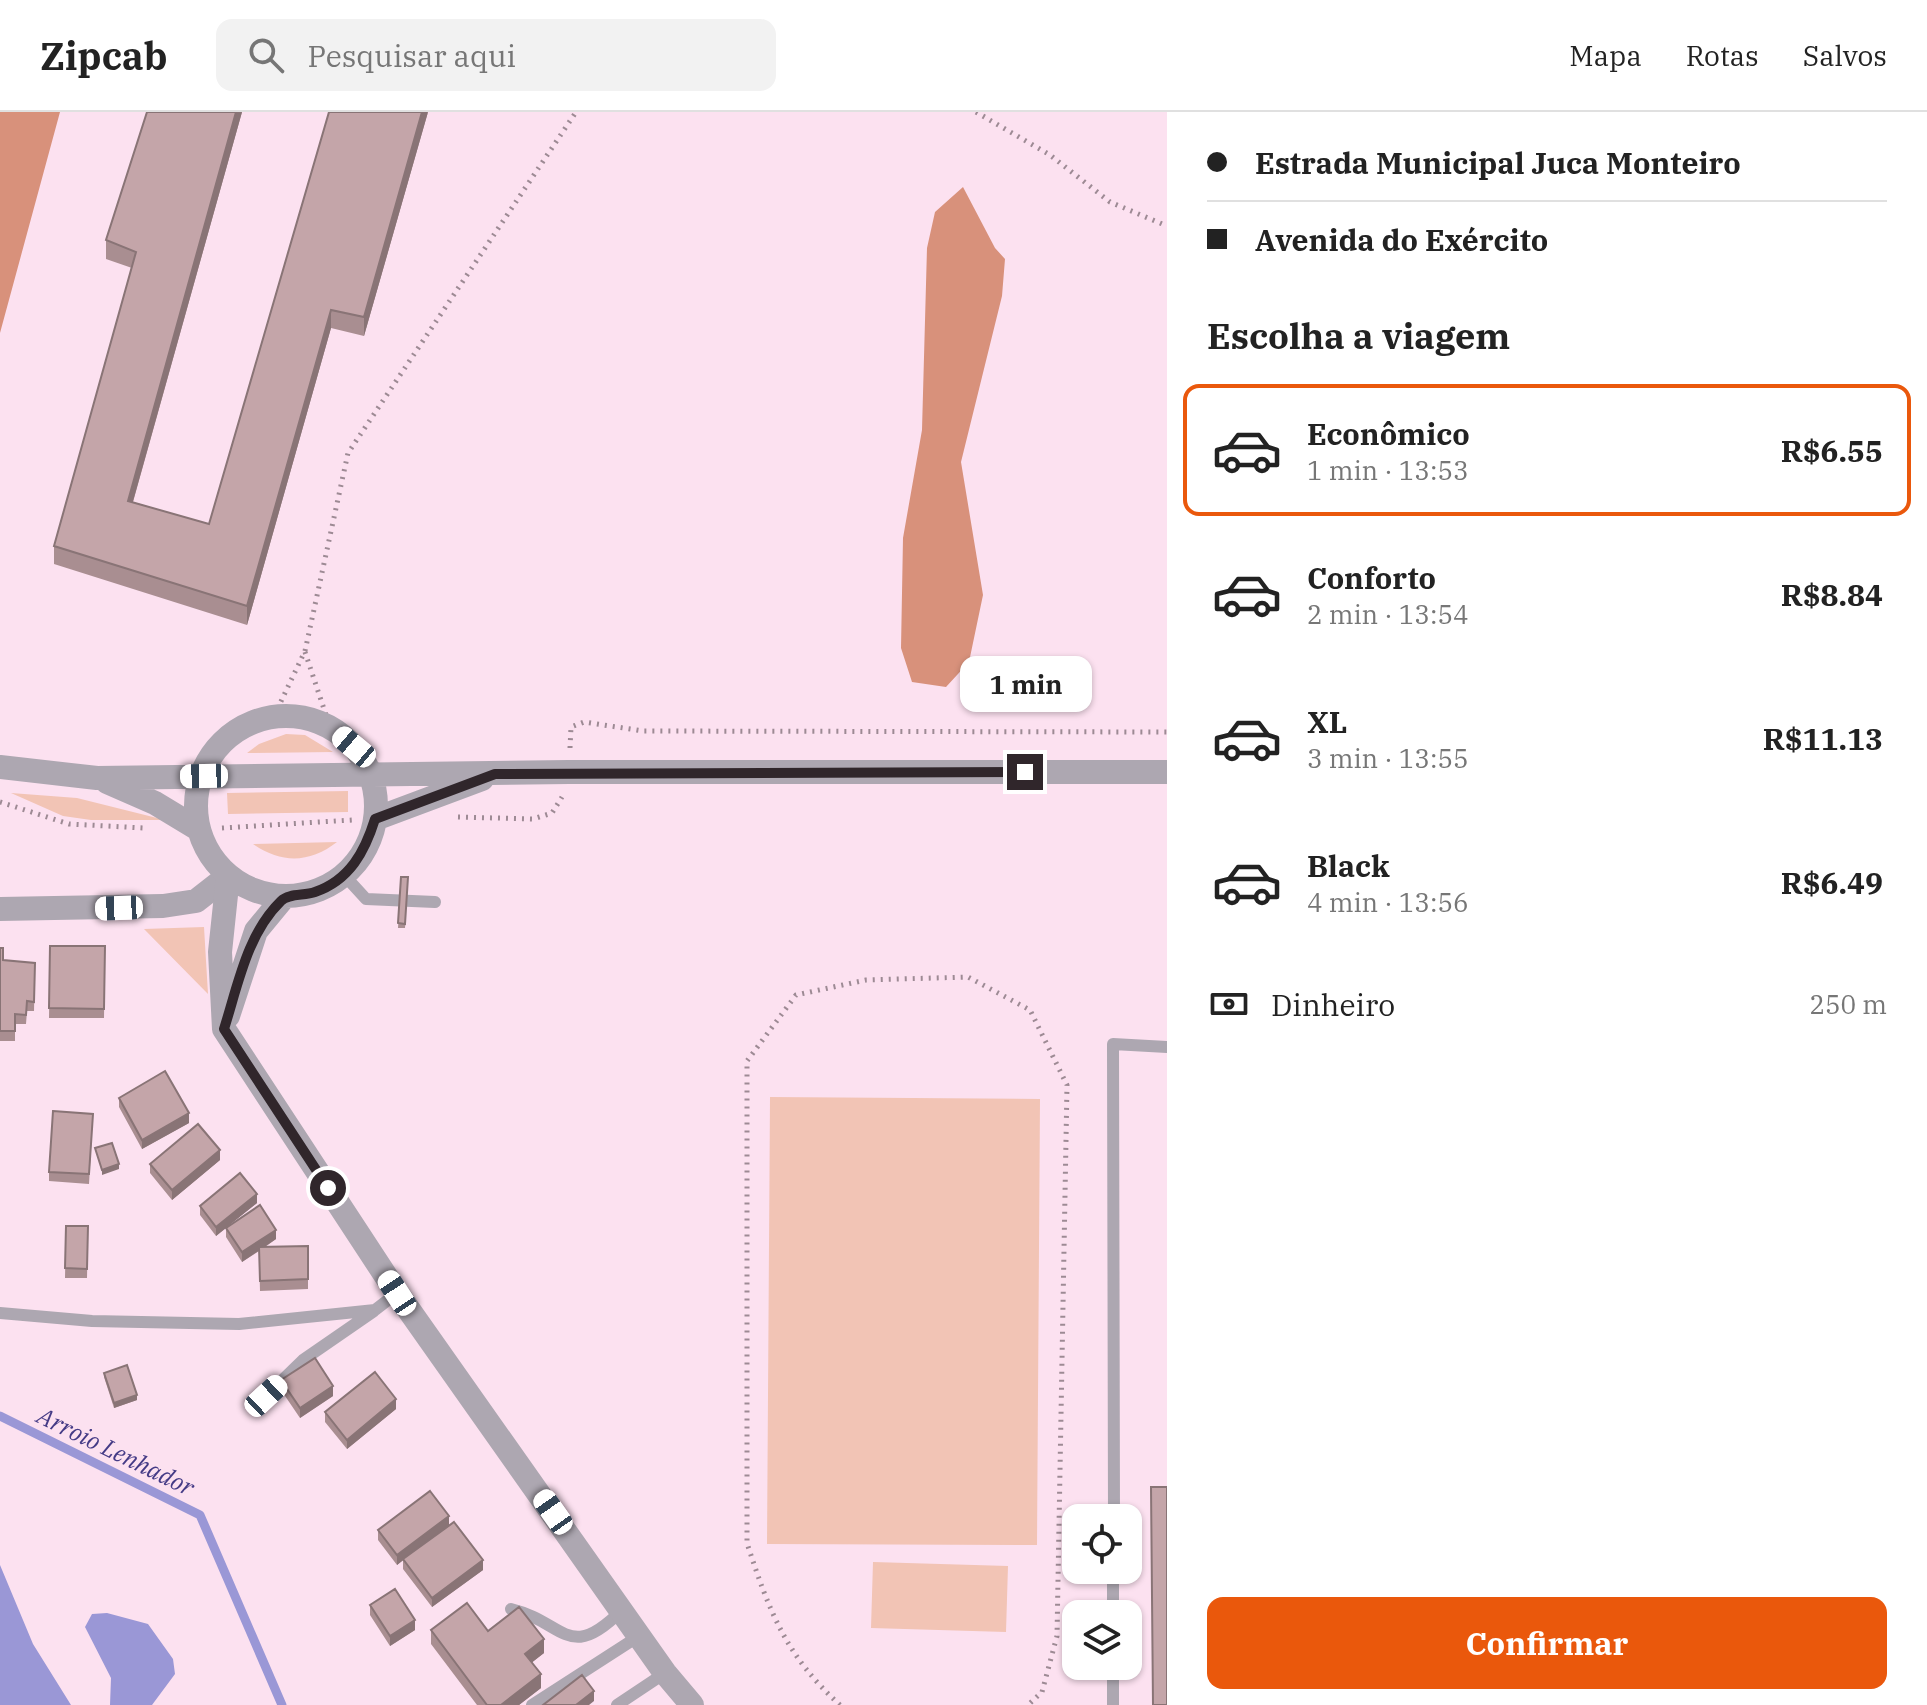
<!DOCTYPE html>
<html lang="pt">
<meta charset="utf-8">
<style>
body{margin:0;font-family:"IBM Plex Serif",serif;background:#f2f2f2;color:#222;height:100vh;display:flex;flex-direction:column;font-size:30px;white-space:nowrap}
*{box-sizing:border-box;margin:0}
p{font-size:26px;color:#767676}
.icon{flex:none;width:44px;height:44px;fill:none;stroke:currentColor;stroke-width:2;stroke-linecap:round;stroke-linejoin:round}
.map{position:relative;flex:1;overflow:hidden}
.side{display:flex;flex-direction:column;background:#fff;width:760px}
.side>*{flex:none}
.top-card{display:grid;align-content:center;height:176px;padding:0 40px;background:#fff}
.tools{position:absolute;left:1062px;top:1392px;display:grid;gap:16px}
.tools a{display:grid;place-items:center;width:80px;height:80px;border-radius:16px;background:#fff;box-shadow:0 2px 6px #0004;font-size:40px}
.end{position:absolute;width:36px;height:36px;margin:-18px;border:10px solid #30262b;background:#fff;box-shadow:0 0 0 4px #fff}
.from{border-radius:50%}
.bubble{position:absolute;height:56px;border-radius:16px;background:#fff;box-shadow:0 2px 6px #0004;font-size:26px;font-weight:700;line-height:56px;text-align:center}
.car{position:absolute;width:24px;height:48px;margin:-24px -12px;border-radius:10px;box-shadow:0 0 6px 2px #0007;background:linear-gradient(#fff 24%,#345 0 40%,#fff 0 76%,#345 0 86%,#fff 0)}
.top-card b{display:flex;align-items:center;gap:28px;height:76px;font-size:30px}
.top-card b+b{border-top:2px solid #e0e0e0}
.top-card i{width:20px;height:20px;background:#222}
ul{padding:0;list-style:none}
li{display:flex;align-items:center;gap:24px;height:132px;margin:0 16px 12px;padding:0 24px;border:4px solid transparent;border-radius:16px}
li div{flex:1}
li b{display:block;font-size:30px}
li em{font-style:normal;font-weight:700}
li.current{border-color:#ea580c}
li>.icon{width:72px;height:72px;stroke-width:1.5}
h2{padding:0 40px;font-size:36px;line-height:96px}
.pay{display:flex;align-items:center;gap:20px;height:88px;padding:0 40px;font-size:30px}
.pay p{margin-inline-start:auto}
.button{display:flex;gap:16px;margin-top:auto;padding:16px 40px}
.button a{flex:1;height:92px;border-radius:16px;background:#ea580c;color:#fff;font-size:32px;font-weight:700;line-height:92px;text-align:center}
header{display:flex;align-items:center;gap:48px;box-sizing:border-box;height:112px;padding:0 40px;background:#fff;border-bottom:2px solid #e0e0e0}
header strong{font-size:38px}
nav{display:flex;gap:44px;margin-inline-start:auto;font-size:28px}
.search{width:560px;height:72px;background:#f2f2f2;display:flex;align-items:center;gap:20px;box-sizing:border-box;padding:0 28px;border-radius:16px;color:#767676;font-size:30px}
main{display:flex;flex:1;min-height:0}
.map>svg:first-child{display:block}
.green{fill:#f2c4b5}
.forest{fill:#d8917b}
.water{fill:#9a97d6}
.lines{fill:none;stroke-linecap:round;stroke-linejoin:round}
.stream{stroke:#9a97d6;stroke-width:9}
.path{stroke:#9d8a94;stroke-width:5;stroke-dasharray:2 6;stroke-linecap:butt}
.service{stroke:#ada7b1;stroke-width:12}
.minor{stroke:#ada7b1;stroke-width:24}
.tertiary{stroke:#ada7b1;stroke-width:24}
.wall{fill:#a98e91}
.shaded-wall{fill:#897476}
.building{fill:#c4a5a9;stroke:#897476;stroke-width:2}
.route{stroke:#30262b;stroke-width:10}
.labels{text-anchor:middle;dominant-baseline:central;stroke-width:6;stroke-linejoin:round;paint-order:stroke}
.water-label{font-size:24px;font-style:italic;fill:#453b86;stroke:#fce1f0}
</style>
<header>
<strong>Zipcab</strong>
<div class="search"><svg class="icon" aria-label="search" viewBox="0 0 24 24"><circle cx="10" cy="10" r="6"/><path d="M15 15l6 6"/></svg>Pesquisar aqui</div>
<nav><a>Mapa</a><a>Rotas</a><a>Salvos</a></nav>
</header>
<main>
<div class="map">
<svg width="1167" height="1593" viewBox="0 0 1167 1593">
<rect width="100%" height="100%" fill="#fce1f0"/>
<!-- green -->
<path class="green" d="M286,622L305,623L333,640L247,641L259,632Z
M348,679V700L228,702L227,681Z
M11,681L77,686L165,708H91L63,704Z
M337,730C310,751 282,752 253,732Z
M204,815L208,882L144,817Z
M770,985L1040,987L1037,1433L767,1432Z
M873,1450L1008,1454L1006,1520L871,1516Z"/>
<!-- forest -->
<path class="forest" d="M0,0H60L0,221Z
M963,75L995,136L1005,147L1002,184L961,350L983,483L969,550L946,575L912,570L901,536L903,426L922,318L927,136L935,100Z"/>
<!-- water -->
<path class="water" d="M0,1453L33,1532L71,1593H0Z
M107,1501L148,1512L173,1547L175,1562L152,1593H110L111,1566L85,1515L92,1502Z"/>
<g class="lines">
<!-- stream -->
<path class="stream" d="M0,1304L200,1403L282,1593"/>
<!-- path -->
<path class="path" d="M976,0L1050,43L1110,90L1167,114
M305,540L330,615
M274,604L305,539L348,341L576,0
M570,636L571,615L584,610L643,619L1167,620
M0,690L69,712L144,716
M458,705L533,707L552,701L562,685
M222,716L352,708
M840,1593C786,1544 769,1499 747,1431V949L796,883L866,868L968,865L1030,898L1067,973L1057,1524L1042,1580L1028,1593"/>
<!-- service -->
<path class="service" d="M344,763L366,787L435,790
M0,1201L92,1209L239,1212L375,1198L397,1181
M266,1284L303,1248L374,1199
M1114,1406L1113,932L1167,935
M511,1497C565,1510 568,1552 622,1498
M1113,1502V1458
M532,1593L639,1524
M617,1593L665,1561
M1113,1593V1554"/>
<!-- minor -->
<path class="minor" d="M0,797L163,794L196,789L228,764"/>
<!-- tertiary -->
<path class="tertiary" d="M196 694a90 90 0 1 1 180 0a90 90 0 1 1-180 0Z
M0,655L97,666L569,660H1167
M107,670L155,691L198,717
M375,707L482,667
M228,764L220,840L224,917L397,1181L665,1561L692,1593
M228,904L256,819L284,785"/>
</g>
<!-- wall -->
<path class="wall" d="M147,0H242L133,390L209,412L428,0L364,224L331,216L247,513L54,452V434L132,156L106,147V128Z
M401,765H408L405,816H398Z
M50,834H105L104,906H49Z
M0,836L3,848L35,851L34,899H27L26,912H15V929H0Z
M119,986L189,1011L142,1037L119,995Z
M93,1002L89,1072L49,1069V1060Z
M220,1048L172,1088L150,1061V1052Z
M257,1091L229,1113L276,1127L265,1135L308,1134V1177L260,1179L259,1139L242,1150L226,1125V1116L216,1124L200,1103V1094Z
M66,1114H88L87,1166H65Z
M104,1261L137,1288L114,1296L104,1265Z
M281,1268L333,1284L300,1306L281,1278Z
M396,1297L347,1337L325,1310V1300Z
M449,1413L483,1458L432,1495L403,1457V1448L397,1453L378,1428V1418Z
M370,1493L415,1518L390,1534L370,1503Z
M431,1518L488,1519L544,1541L532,1550L541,1576L519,1593H477L431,1532Z"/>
<!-- shaded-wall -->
<path class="shaded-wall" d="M236,0H242L128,407V389Z
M422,0H428L364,224V205Z
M331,198V216L247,513V494Z
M189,1001V1011L142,1037V1028Z
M220,1038V1048L172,1088V1078Z
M119,1052V1057L102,1063V1058Z
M257,1082V1091L216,1124V1115Z
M276,1118V1127L242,1150V1140Z
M333,1274V1284L300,1306V1296Z
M137,1283V1288L114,1296V1291Z
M396,1287V1297L347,1337V1328Z
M449,1404V1413L397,1453V1443Z
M483,1448V1458L432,1495V1486Z
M415,1508V1518L390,1534V1524Z
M544,1527V1541L525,1556V1542Z
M541,1562V1576L519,1593H501Z
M594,1579V1589L589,1593H576Z"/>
<!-- building -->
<path class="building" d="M147,0H236L128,389L209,412L329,0H422L364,205L331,198L247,494L54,434L136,140L106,128Z
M401,765H408L405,812L398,811Z
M50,834H105L104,897L49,896Z
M0,836H3V848L35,851L34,890L27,889L26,903L15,902V919H0Z
M165,959L189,1001L142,1028L119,986Z
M53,999L93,1002L89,1062L49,1060Z
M198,1012L220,1038L172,1078L150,1052Z
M112,1031L119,1052L102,1058L95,1036Z
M240,1061L257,1082L216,1115L200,1094Z
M260,1093L276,1118L242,1140L226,1116Z
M66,1114H88L87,1157L65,1156Z
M308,1134V1167L260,1169L259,1135Z
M315,1246L333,1274L300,1296L281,1268Z
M127,1253L137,1283L114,1291L104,1261Z
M375,1260L396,1287L347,1328L325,1300Z
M1151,1375H1167V1593H1153Z
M430,1379L449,1404L397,1443L378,1418Z
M454,1410L483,1448L432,1486L403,1447Z
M395,1477L415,1508L390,1524L370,1493Z
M467,1491L488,1519L519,1495L544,1527L525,1542L541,1562L501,1593H487L431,1518Z
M582,1563L594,1579L576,1593H543Z"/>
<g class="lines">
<!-- route -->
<path class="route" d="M328,1076L224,917C238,873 247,822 281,789C289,781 304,784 315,780C350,768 365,739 375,707L495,662L1025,660"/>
</g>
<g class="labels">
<!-- water labels -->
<g class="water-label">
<text transform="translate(116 1339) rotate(26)">Arroio Lenhador</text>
</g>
</g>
</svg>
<div class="tools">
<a><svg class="icon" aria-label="locate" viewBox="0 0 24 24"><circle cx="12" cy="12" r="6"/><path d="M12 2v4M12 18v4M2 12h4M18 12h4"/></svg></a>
<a><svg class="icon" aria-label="layers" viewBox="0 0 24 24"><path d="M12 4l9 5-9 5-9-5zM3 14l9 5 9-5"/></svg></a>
</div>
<i class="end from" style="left:328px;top:1076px"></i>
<i class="end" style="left:1025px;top:660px"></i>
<div class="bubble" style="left:960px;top:544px;width:132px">1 min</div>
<i class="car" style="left:354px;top:635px;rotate:310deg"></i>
<i class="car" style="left:204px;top:664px;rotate:269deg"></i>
<i class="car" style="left:119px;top:796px;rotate:268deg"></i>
<i class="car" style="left:397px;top:1181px;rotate:327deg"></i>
<i class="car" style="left:266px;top:1284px;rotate:47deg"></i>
<i class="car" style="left:553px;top:1400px;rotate:325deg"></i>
</div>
<section class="side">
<div class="top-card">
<b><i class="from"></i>Estrada Municipal Juca Monteiro</b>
<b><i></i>Avenida do Exército</b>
</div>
<h2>Escolha a viagem</h2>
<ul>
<li class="current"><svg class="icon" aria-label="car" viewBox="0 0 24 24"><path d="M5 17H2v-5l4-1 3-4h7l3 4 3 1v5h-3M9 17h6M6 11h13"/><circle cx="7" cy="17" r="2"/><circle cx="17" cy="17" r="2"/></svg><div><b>Econômico</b><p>1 min · 13:53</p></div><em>R$6.55</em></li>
<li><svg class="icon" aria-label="car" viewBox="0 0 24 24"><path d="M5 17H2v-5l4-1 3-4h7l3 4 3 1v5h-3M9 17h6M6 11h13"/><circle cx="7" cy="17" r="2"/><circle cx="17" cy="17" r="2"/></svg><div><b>Conforto</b><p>2 min · 13:54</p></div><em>R$8.84</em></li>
<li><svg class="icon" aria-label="car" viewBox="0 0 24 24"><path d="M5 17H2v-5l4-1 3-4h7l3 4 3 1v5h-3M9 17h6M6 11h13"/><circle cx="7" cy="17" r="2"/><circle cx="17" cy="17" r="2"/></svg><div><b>XL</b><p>3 min · 13:55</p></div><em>R$11.13</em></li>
<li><svg class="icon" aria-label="car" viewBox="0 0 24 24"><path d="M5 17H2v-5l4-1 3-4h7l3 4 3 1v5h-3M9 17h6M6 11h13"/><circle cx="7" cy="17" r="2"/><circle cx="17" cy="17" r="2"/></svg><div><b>Black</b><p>4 min · 13:56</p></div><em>R$6.49</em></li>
</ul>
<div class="pay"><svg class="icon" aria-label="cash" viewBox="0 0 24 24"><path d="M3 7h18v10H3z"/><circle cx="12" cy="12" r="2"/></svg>Dinheiro<p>250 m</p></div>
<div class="button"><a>Confirmar</a></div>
</section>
</main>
